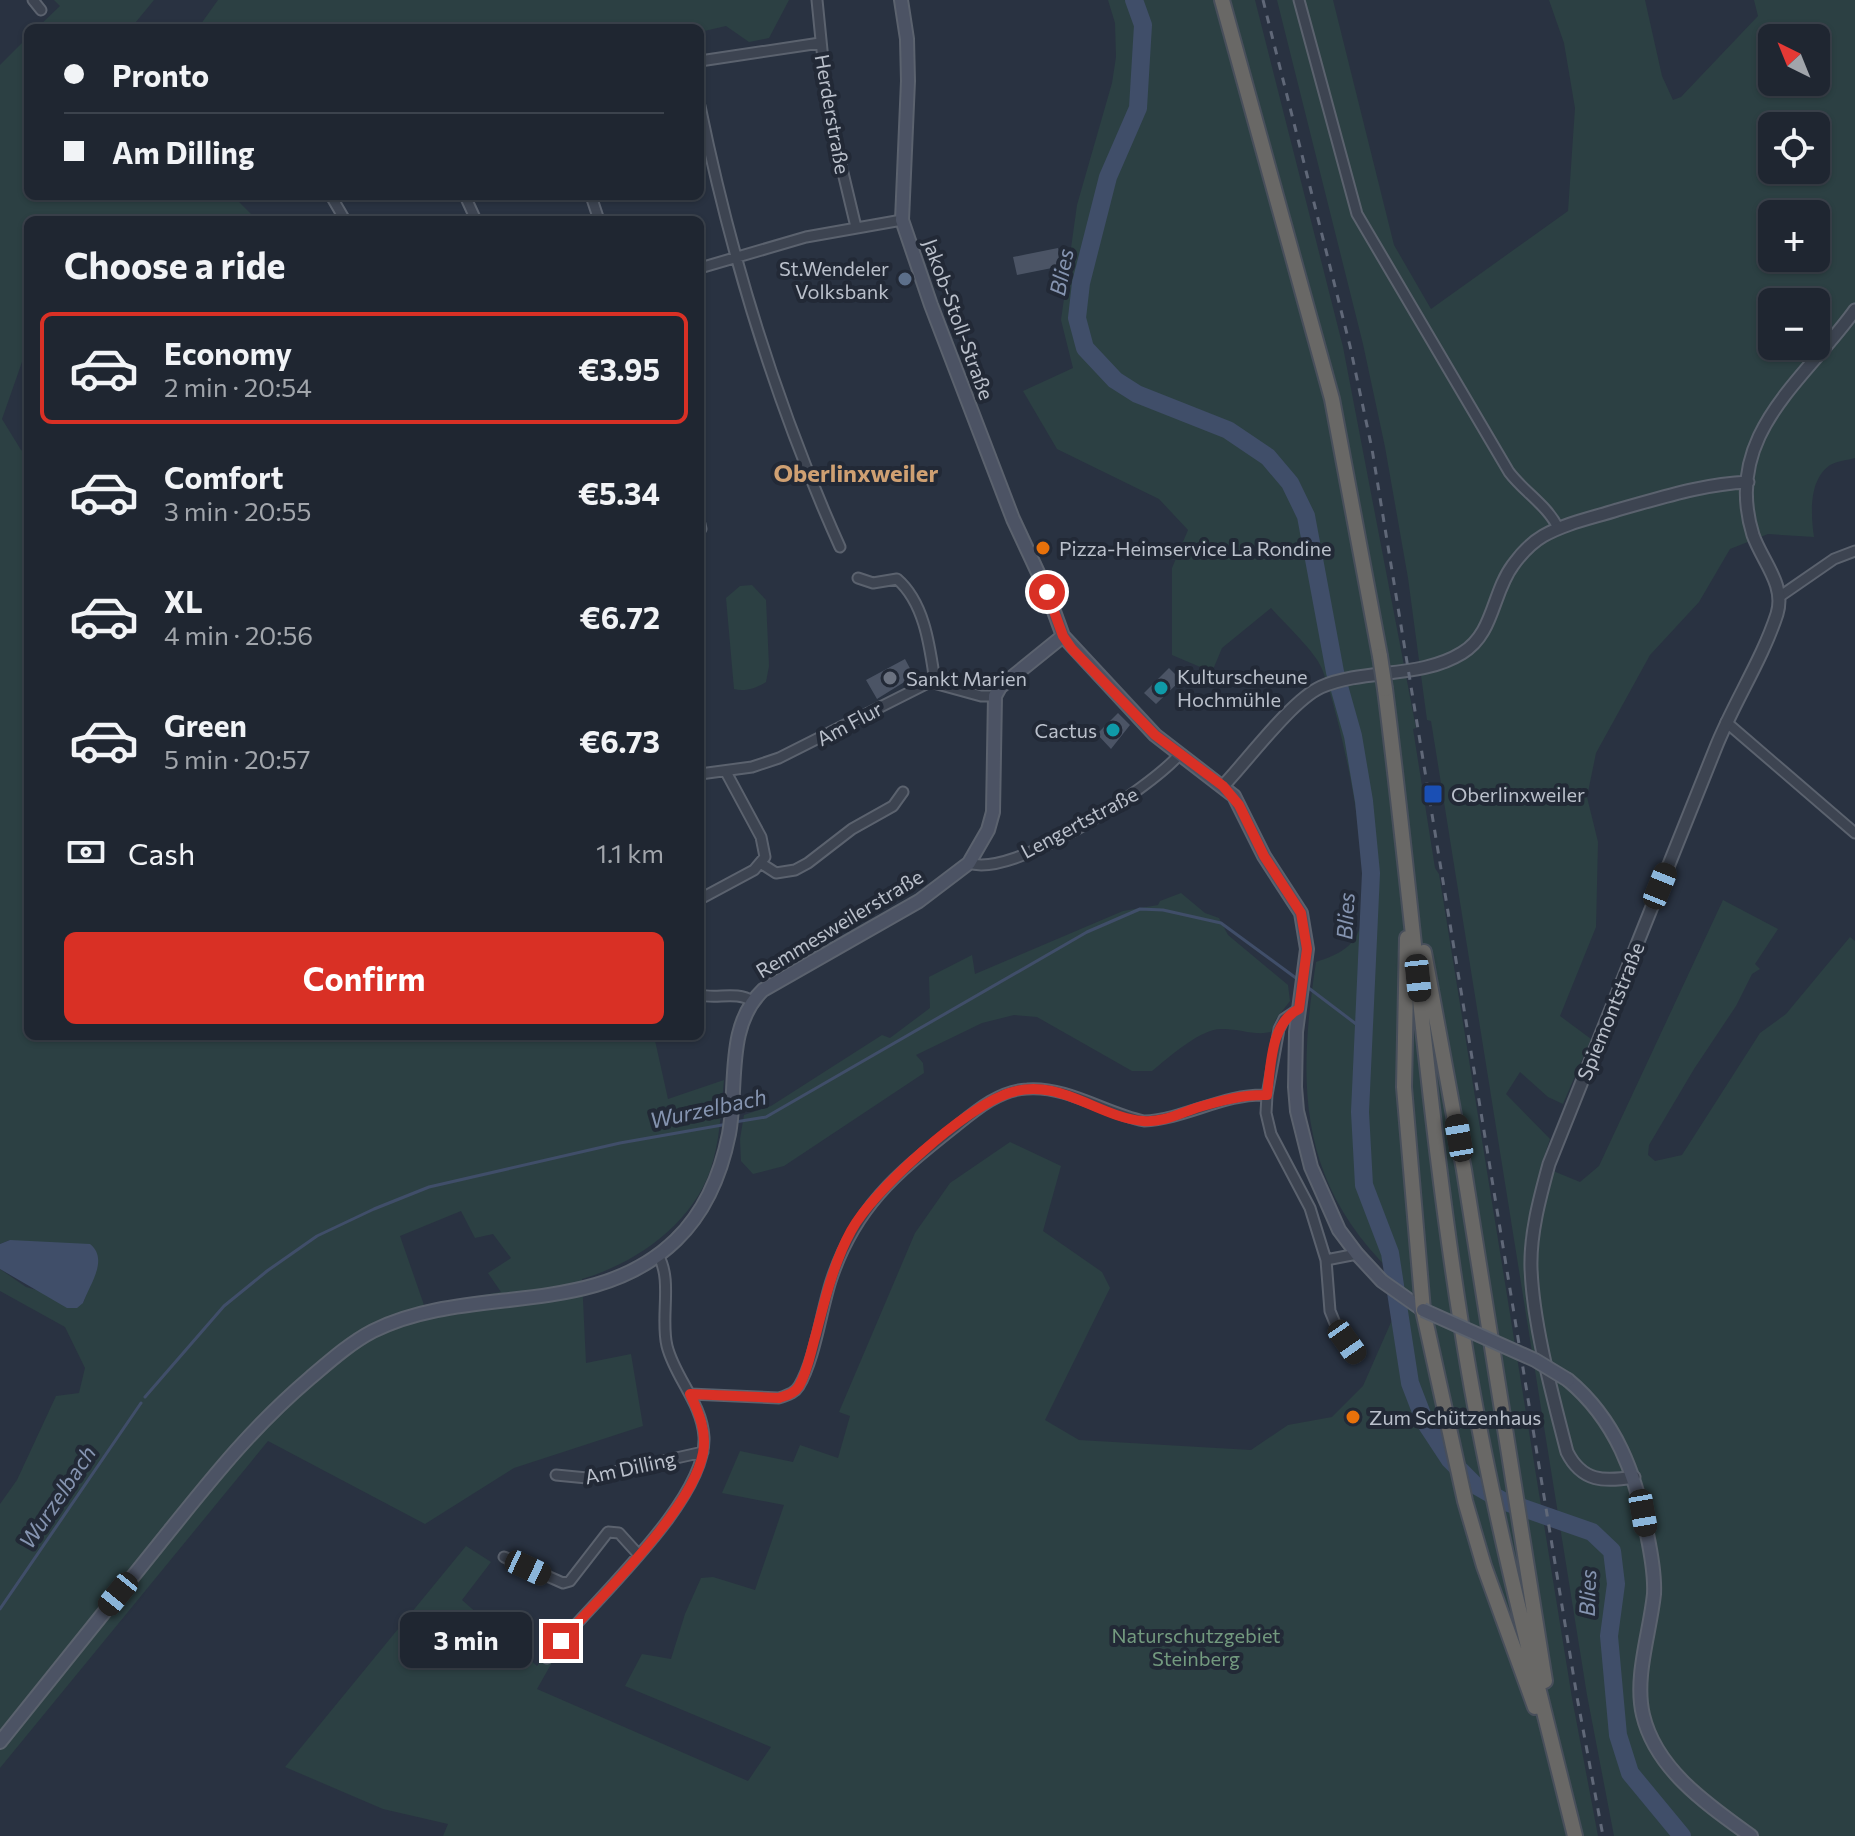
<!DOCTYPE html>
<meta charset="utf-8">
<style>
body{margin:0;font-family:Commissioner,sans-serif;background:#272e39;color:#f1f3f6;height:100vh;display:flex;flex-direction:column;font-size:30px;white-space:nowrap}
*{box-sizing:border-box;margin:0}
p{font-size:26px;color:#a1a5ab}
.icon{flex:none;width:44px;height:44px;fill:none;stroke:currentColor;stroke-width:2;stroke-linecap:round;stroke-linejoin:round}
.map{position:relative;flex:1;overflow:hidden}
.details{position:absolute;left:24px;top:216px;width:680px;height:824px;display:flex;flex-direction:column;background:#1f2631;border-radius:12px;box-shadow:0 2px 6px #0004,0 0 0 2px #3c434d}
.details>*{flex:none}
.hud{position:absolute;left:24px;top:24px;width:680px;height:176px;border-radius:12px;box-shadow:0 2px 6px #0004,0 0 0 2px #3c434d;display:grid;align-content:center;height:176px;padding:0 40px;background:#1f2631}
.needle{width:52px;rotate:317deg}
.tools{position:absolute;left:1758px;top:24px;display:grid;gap:16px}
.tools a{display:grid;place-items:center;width:72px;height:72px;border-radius:12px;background:#1f2631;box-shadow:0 2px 6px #0004,0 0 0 2px #3c434d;font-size:40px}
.end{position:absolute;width:36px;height:36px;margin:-18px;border:10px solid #d93025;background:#fff;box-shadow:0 0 0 4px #fff}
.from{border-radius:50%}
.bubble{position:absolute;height:56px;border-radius:12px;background:#1f2631;box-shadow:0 2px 6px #0004,0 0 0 2px #3c434d;font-size:26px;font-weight:700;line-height:56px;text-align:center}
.car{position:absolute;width:24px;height:48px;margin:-24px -12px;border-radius:10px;box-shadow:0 0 6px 2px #0007;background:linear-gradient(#222 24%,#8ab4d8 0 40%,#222 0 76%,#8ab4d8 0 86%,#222 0)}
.hud b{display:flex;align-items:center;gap:28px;height:76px;font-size:30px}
.hud b+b{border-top:2px solid #3c434d}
.hud i{width:20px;height:20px;background:#f1f3f6}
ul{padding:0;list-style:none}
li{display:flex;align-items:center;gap:24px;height:112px;margin:0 16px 12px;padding:0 24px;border:4px solid transparent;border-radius:12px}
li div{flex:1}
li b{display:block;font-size:30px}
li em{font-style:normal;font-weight:700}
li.active{border-color:#d93025}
li>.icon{width:72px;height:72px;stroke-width:1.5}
h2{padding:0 40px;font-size:36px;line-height:96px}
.pay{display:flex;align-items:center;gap:20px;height:88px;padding:0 40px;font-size:30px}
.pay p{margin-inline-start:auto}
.action{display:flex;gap:16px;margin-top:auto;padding:16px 40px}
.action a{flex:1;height:92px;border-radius:12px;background:#d93025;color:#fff;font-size:32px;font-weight:700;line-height:92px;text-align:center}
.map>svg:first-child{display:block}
.green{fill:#2c4043;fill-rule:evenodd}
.water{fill:#404e69}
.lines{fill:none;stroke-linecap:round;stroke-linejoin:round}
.stream{stroke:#404e69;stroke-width:3}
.river{stroke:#404e69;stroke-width:18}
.building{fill:#4b5465}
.minor-casing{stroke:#5b626e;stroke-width:13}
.tertiary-casing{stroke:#5b626e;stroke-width:15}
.secondary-casing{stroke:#5b626e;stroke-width:16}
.trunk-casing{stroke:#484f5b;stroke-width:18}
.minor{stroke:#3d4451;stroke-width:9}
.tertiary{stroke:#3d4451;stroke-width:11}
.secondary{stroke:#4c5364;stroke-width:12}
.trunk{stroke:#696866;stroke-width:14}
.rail{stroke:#606878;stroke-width:3;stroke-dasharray:8 8;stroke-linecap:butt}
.secondary-bridge-casing{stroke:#5b626e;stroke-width:16;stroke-linecap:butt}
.trunk-bridge-casing{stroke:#484f5b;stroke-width:18;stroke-linecap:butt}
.secondary-bridge{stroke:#4c5364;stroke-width:12}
.trunk-bridge{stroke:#696866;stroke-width:14}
.route{stroke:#d93025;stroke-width:10}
.service-dot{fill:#5c6f8a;stroke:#222936;stroke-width:3}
.food-dot{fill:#e8710a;stroke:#222936;stroke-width:3}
.worship-dot{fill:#6b7280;stroke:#222936;stroke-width:3}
.culture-dot{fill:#0f9aa8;stroke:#222936;stroke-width:3}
.transit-dot{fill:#1a4fb4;stroke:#222936;stroke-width:3}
.labels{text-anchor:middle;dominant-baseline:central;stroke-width:8;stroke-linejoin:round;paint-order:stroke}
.street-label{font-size:20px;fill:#bac0cb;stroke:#222936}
.poi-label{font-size:20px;fill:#bac0cb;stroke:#222936;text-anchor:start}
.park-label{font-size:20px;fill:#739a7f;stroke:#222936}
.water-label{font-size:22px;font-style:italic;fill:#8594b0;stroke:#222936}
.quarter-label{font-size:24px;font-weight:bold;fill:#cfa072;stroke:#222936}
</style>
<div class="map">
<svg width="1855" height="1836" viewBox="0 0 1855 1836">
<rect width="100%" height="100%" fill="#293241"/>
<!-- green -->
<path class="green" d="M54,0H154L131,28H37L60,6Z
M218,0H789L769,38L749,42L726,26L700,32V28H198Z
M1108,0H1255L1343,347L1416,728L1413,729L1435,868L1439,874L1572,1698L1598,1836H443L448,1824L383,1809L285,1767L466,1546L491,1562L462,1600L537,1666L546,1656L554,1659L537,1689L748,1781L771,1747L625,1686L642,1654L671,1659L685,1614L701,1578L713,1577L755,1590L784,1505L722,1493L740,1451L793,1462L800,1445L838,1458L850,1416L839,1412L915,1233L950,1183L1010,1142L1061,1166L1043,1231L1102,1272L1110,1288L1045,1420L1079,1440L1251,1450L1288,1425L1332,1417L1363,1386L1396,1311L1398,1278C1298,1185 1297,1087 1316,962C1334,956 1352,949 1359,930C1377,886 1341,716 1322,669C1315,651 1285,624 1271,608L1222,648L1212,672L1172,655V568L1188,530L1159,499L1057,449L1023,391L1073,368L1061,320L1077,205L1112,83L1116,57L1115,23Z
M1277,0H1333L1394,245L1431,309L1568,211L1575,108L1564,43L1549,0H1645L1662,76L1673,100L1681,97L1758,16L1754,0H1855V458C1848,460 1837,461 1830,465C1808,480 1811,516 1814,537L1768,534L1730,549L1699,602L1650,655L1596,753L1587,797L1598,842L1596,927L1560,1016L1591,1039L1563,1104L1548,1097L1520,1072L1506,1094L1550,1139L1541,1166L1580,1182L1599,1166L1723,900L1778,929L1755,964L1760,969L1752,974L1736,1006L1694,1069L1649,1145L1648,1155L1655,1161L1682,1155L1760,1033L1786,1014L1850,937L1855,941V1836H1614L1587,1695L1431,721L1427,720L1408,578L1385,447L1363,344ZM1772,38H1816V82H1772ZM1772,126H1816V170H1772ZM1772,214H1816V258H1772ZM1772,302H1816V346H1772Z
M28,37V196H233L257,220H28V363L22,362L2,419L21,450L28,453V1036H654L668,1099L724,1080C721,1111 720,1142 710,1171C691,1225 634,1264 582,1279L586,1363L631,1354L643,1426L514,1468L425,1524L268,1441L0,1768V1504L17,1480L56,1396L79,1393L85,1368L65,1327L0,1291V1269L26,1287L83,1303L88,1290L10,1240L0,1244V65ZM461,1211L475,1238L493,1234L511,1258L488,1273L501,1292L424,1305L400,1236Z
M752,585L766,600L769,666L766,682C756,688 745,692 734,689L726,598L740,586Z
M1181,893L1205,913L1219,918L1228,935L1288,985L1290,1001L1276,1019L1271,1032C1254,1036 1238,1028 1221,1029C1200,1029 1168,1058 1152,1071H1132L1037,1017L1014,1015L982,1023L916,1055L923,1063L924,1073L784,1166L753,1174L741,1161L740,1139L744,1115L771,1106L882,1035L890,1038L930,1008L929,977L972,955L975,974L1123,911L1158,905L1160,901Z"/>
<!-- water -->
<path class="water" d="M10,1240L90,1244C109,1259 90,1284 83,1303L77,1308H67L0,1269V1244Z"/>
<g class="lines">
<!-- stream -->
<path class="stream" d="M1306,986L1364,1030
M735,1122L766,1117L1087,932L1140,909L1163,910L1221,923L1300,981
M145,1397L224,1306L267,1271L317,1236L374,1209L429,1187L620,1143L728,1124
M0,1609L141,1403"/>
<!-- river -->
<path class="river" d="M1134,0L1143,25L1138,108L1108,177L1081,283L1077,318L1085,348L1115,380L1137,394L1228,430L1268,457L1290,483L1306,516L1335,672L1353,736L1364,801L1371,873L1360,1112L1364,1185L1390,1253L1410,1383L1425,1422L1450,1460L1475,1485L1503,1501L1592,1532L1612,1551L1616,1584L1609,1636L1618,1735L1630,1773L1682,1836"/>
</g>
<!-- building -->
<path class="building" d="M1058,248L1062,266L1017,275L1013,257Z
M905,659L914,676L877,699L866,680Z
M1169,668L1181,680L1156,704L1144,693Z
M1118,713L1130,725L1111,749L1097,734Z"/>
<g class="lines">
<defs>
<path id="minor" d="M33,0L41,10
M817,0L828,110L856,227
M1299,0L1357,214L1509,472C1524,492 1548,506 1558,528
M700,61L820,43
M700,106C731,257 777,407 840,547
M331,196L345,220
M465,196L476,220
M591,196L599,220
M700,268L806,237L902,220
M700,524L701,529
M858,578L873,583L897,579C925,603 930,648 935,682
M1779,597L1834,559L1855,551
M1726,722L1855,833
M700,774L752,767L779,758L930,682L981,696H995
M969,863C1013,879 1149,789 1179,755
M762,864L776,873L795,870L808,863L852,829L893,806L903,792
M700,899L754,870L765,857L761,837L726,772
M700,995C717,999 737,991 752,1001
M1299,1009L1284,1019L1279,1029L1267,1095L1266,1113L1271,1134L1310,1208L1326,1260L1330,1311L1337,1328L1357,1356
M1326,1260L1357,1254
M690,1394L779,1398C787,1395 794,1394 799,1386C815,1359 821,1312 831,1281C855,1208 895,1175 954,1128C975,1111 999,1090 1027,1089C1068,1086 1105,1113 1144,1121C1186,1119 1224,1093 1267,1095
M556,1475L587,1478L703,1452
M504,1557L563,1583L570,1581L608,1532L619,1533L638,1554
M547,1658C588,1605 707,1502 704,1437C702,1403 675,1378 667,1346C660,1318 673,1280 658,1255"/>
<path id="tertiary" d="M1223,786C1247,761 1292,700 1321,687C1365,668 1420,679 1462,653C1494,634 1492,593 1513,565C1521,554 1531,543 1543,536C1566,523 1592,518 1617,510C1661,498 1702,484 1748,482
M1634,1477C1604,1482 1582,1482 1567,1452C1553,1397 1533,1325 1531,1268C1530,1233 1540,1197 1549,1164C1604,1025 1660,886 1716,747C1734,702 1762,660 1777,614C1786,585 1762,561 1753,535C1722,435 1804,381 1855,310"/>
<path id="secondary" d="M901,0L907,39L908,81L902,220L931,305L1013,519L1047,592L1063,636L1155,735L1234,796L1264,856L1301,913L1307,949L1296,1032L1295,1087L1297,1111L1311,1167L1339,1230L1357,1254L1382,1281L1423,1310
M1568,1380C1616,1420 1636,1475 1647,1534C1651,1553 1655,1575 1654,1594C1650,1633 1634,1677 1643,1715C1656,1770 1708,1805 1751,1836
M0,1742C53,1676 106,1610 159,1544C209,1482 249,1430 310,1378C330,1361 350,1343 373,1331C469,1283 594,1320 676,1240C706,1211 721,1174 729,1134C738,1086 725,1026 763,990L919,901L969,863L988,830L993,812L995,696L1000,687L1063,636"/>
<path id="trunk" d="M1222,0L1332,399L1380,656
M1385,689C1414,916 1430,1145 1469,1372C1496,1528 1537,1682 1575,1836
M1407,938L1404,1087L1423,1310L1465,1501L1484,1566L1535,1707
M1424,952L1464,1170L1545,1681"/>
</defs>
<!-- minor casing -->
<use href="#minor" class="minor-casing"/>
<!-- tertiary casing -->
<use href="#tertiary" class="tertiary-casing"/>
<!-- secondary casing -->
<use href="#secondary" class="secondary-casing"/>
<!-- trunk casing -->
<use href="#trunk" class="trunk-casing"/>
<!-- minor -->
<use href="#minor" class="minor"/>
<!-- tertiary -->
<use href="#tertiary" class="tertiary"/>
<!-- secondary -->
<use href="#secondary" class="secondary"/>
<!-- trunk -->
<use href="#trunk" class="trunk"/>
<!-- rail -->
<path class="rail" d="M1263,0L1350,346L1372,449L1577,1697L1603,1836"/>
<defs>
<path id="secondary-bridge" d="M1423,1310L1535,1360L1568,1380"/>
<path id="trunk-bridge" d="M1380,656L1385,689"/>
</defs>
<!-- secondary-bridge casing -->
<use href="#secondary-bridge" class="secondary-bridge-casing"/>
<!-- trunk-bridge casing -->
<use href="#trunk-bridge" class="trunk-bridge-casing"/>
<!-- secondary-bridge -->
<use href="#secondary-bridge" class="secondary-bridge"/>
<!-- trunk-bridge -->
<use href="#trunk-bridge" class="trunk-bridge"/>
</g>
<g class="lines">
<!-- route -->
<path class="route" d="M561,1641C600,1597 693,1509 703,1453C707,1432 699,1413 690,1394L779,1398C787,1395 794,1394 799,1386C808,1371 811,1350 816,1334C825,1299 834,1262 851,1231C873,1190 966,1107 1009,1093C1058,1076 1097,1117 1143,1121C1161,1123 1179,1114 1196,1108C1218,1101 1244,1094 1267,1095C1271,1067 1270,1023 1299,1009L1307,949L1301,913L1264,856L1239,805L1223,786L1155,735L1072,649L1063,636L1047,592"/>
</g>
<!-- markers -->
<circle class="service-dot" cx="905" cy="279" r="8"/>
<g class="food-dot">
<circle cx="1043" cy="548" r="8"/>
<circle cx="1353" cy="1417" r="8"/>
</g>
<circle class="worship-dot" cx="890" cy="678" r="8"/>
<g class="culture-dot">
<circle cx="1161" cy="688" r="8"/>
<circle cx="1113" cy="730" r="8"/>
</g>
<rect class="transit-dot" x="1423" y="784" width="20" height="20" rx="4"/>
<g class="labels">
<!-- street labels -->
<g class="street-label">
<text transform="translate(833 114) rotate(80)">Herderstraße</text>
<text transform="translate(959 319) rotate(70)">Jakob-Stoll-Straße</text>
<text transform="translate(849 723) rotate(-28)">Am Flur</text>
<text transform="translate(1079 822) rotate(-28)">Lengertstraße</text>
<text transform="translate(839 923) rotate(-31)">Remmesweilerstraße</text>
<text transform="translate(1610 1011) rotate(-68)">Spiemontstraße</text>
<text transform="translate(630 1467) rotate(-12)">Am Dilling</text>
</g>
<!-- poi labels -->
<g class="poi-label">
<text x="889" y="268" text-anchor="end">St.Wendeler<tspan x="889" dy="23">Volksbank</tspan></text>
<text x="1059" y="548">Pizza-Heimservice La Rondine</text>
<text x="1177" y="676">Kulturscheune<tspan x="1177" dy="23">Hochmühle</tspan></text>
<text x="906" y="678">Sankt Marien</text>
<text x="1097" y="730" text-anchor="end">Cactus</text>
<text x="1451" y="794">Oberlinxweiler</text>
<text x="1369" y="1417">Zum Schützenhaus</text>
</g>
<!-- park labels -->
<g class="park-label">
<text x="1196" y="1635">Naturschutzgebiet<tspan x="1196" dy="23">Steinberg</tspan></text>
</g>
<!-- water labels -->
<g class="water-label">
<text transform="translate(1061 272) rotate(-79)">Blies</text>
<text transform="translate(1345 916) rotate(-87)">Blies</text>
<text transform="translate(708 1108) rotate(-12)">Wurzelbach</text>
<text transform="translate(57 1497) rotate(-56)">Wurzelbach</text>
<text transform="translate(1587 1593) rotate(-88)">Blies</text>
</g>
<!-- quarter labels -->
<g class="quarter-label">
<text x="856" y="472">Oberlinxweiler</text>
</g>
</g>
</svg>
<div class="tools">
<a><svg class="needle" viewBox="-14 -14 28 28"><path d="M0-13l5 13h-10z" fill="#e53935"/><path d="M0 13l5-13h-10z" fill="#a1a5ab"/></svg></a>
<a><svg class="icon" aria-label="locate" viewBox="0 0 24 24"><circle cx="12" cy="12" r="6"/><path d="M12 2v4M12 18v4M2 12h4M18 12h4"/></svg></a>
<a>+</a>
<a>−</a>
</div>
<i class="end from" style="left:1047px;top:592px"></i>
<i class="end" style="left:561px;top:1641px"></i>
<div class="bubble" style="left:400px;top:1612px;width:132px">3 min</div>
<i class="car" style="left:1660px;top:886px;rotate:22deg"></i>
<i class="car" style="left:1418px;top:978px;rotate:174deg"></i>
<i class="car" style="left:1459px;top:1138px;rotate:350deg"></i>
<i class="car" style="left:1347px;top:1342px;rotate:145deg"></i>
<i class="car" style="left:1643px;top:1513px;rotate:170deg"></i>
<i class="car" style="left:528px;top:1568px;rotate:115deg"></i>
<i class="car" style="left:118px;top:1594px;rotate:219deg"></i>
<div class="hud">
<b><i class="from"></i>Pronto</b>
<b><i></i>Am Dilling</b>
</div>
<section class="details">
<h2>Choose a ride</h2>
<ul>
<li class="active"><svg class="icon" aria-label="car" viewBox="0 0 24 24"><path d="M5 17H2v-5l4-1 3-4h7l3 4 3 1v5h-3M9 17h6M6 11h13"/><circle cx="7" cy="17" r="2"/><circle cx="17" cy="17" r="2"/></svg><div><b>Economy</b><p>2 min · 20:54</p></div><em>€3.95</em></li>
<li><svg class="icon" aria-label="car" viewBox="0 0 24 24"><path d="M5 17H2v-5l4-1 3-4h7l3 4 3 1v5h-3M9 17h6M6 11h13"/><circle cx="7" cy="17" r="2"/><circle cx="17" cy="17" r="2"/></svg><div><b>Comfort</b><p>3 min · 20:55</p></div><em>€5.34</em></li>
<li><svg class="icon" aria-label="car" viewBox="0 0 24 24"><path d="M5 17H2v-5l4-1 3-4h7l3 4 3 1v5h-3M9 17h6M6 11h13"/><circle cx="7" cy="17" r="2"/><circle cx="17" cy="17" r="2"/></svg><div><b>XL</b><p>4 min · 20:56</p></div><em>€6.72</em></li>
<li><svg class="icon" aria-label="car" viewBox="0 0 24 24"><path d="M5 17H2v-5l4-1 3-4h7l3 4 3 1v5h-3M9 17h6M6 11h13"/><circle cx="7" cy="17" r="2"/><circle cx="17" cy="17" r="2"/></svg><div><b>Green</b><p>5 min · 20:57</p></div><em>€6.73</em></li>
</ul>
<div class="pay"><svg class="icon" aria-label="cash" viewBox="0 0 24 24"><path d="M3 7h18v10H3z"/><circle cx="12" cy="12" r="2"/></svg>Cash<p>1.1 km</p></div>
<div class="action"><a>Confirm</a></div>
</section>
</div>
